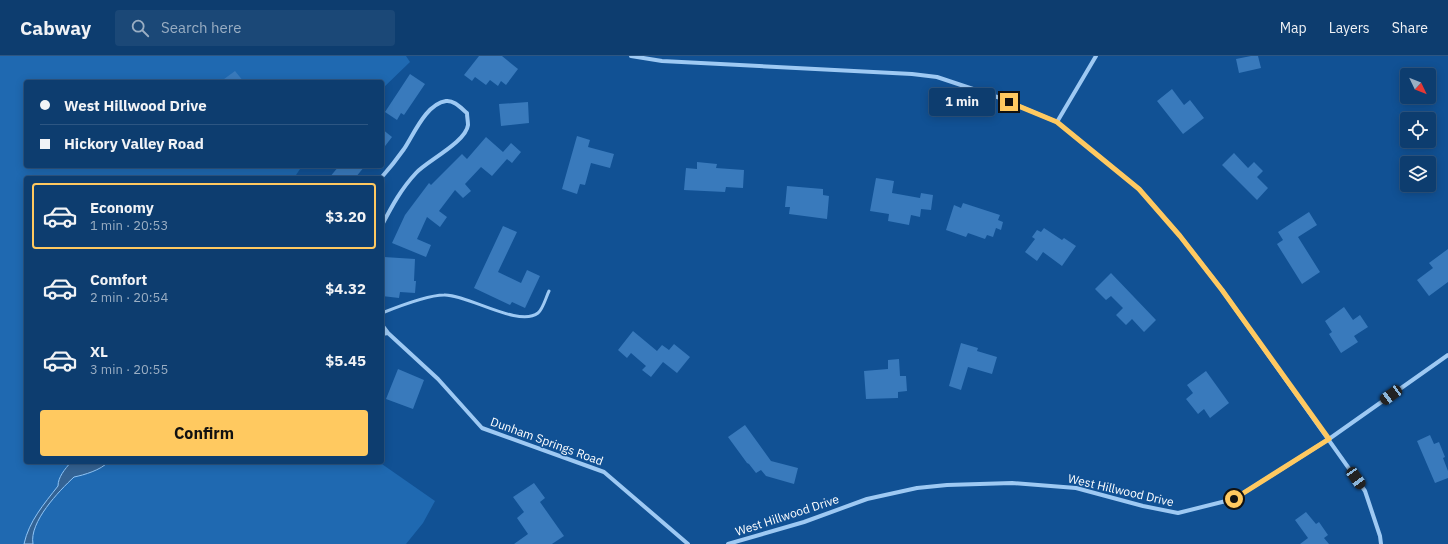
<!DOCTYPE html>
<meta charset="utf-8">
<style>
body{margin:0;font-family:"IBM Plex Sans",sans-serif;background:#1b4877;color:#f1f3f6;height:100vh;display:flex;flex-direction:column;font-size:15px;white-space:nowrap}
*{box-sizing:border-box;margin:0}
p{font-size:13px;color:#9aaec3}
.icon{flex:none;width:22px;height:22px;fill:none;stroke:currentColor;stroke-width:2;stroke-linecap:round;stroke-linejoin:round}
.map{position:relative;flex:1;overflow:hidden}
.drawer{position:absolute;left:24px;top:120px;width:360px;height:288px;display:flex;flex-direction:column;background:#0d3d6f;border-radius:4px;box-shadow:0 2px 10px #0003,0 0 0 1px #2d5682}
.drawer>*{flex:none}
.guide{position:absolute;left:24px;top:24px;width:360px;height:88px;border-radius:4px;box-shadow:0 2px 10px #0003,0 0 0 1px #2d5682;display:grid;align-content:center;height:88px;padding:0 16px;background:#0d3d6f}
.needle{width:26px;rotate:133deg}
.buttons{position:absolute;left:1400px;top:12px;display:grid;gap:8px}
.buttons a{display:grid;place-items:center;width:36px;height:36px;border-radius:4px;background:#0d3d6f;box-shadow:0 2px 10px #0003,0 0 0 1px #2d5682;font-size:20px}
.end{position:absolute;width:18px;height:18px;margin:-9px;border:5px solid #ffc960;background:#111;box-shadow:0 0 0 2px #111}
.from{border-radius:50%}
.bubble{position:absolute;height:28px;border-radius:4px;background:#0d3d6f;box-shadow:0 2px 10px #0003,0 0 0 1px #2d5682;font-size:13px;font-weight:800;line-height:28px;text-align:center}
.car{position:absolute;width:12px;height:24px;margin:-12px -6px;border-radius:5px;box-shadow:0 0 3px 1px #0007;background:linear-gradient(#222 24%,#8ab4d8 0 40%,#222 0 76%,#8ab4d8 0 86%,#222 0)}
.guide b{display:flex;align-items:center;gap:14px;height:38px;font-size:15px}
.guide b+b{border-top:1px solid #2d5682}
.guide i{width:10px;height:10px;background:#f1f3f6}
ul{padding:7px 0 0;list-style:none}
li{display:flex;align-items:center;gap:12px;height:66px;margin:0 8px 6px;padding:0 8px;border:2px solid transparent;border-radius:4px}
li div{flex:1}
li b{display:block;font-size:15px}
li em{font-style:normal;font-weight:800}
li.current{border-color:#ffc960}
li>.icon{width:36px;height:36px;stroke-width:1.5}
.cta{display:flex;gap:8px;margin-top:auto;padding:8px 16px}
.cta a{flex:1;height:46px;border-radius:4px;background:#ffc960;color:#111;font-size:16px;font-weight:800;line-height:46px;text-align:center}
header{display:flex;align-items:center;gap:24px;box-sizing:border-box;height:56px;padding:0 20px;background:#0d3d6f;border-bottom:1px solid #2d5682}
header strong{font-size:19px}
nav{display:flex;gap:22px;margin-inline-start:auto;font-size:14px}
.search{width:280px;height:36px;background:#1b4877;display:flex;align-items:center;gap:10px;box-sizing:border-box;padding:0 14px;border-radius:4px;color:#9aaec3;font-size:15px}
.map>svg:first-child{display:block}
.green{fill:#1f69b1}
.water{fill:#346394;stroke:#90c5f7}
.building{fill:#397abc}
.lines{fill:none;stroke-linecap:round;stroke-linejoin:round}
.service{stroke:#9ec9f3;stroke-width:3}
.minor{stroke:#9ec9f3;stroke-width:4}
.route{stroke:#ffc960;stroke-width:5}
.labels{text-anchor:middle;dominant-baseline:central;stroke-width:3;stroke-linejoin:round;paint-order:stroke}
.street-label{font-size:12px;fill:#fff;stroke:#115194}
</style>
<header>
<strong>Cabway</strong>
<div class="search"><svg class="icon" aria-label="search" viewBox="0 0 24 24"><circle cx="10" cy="10" r="6"/><path d="M15 15l6 6"/></svg>Search here</div>
<nav><a>Map</a><a>Layers</a><a>Share</a></nav>
</header>
<div class="map">
<svg width="1448" height="488" viewBox="0 0 1448 488">
<rect width="100%" height="100%" fill="#115194"/>
<!-- green -->
<path class="green" d="M0,0H406L410,6L382,33V26H26V110H302L294,122H26V406H379L435,445L423,467L406,488H0Z"/>
<!-- water -->
<path class="water" d="M71,406H108C101,414 84,419 74,421C59,435 29,466 33,488H24C29,465 44,448 58,430C58,421 65,413 71,406Z"/>
<!-- building -->
<path class="building" d="M479,0H502L518,13L506,29L501,25L498,30L490,24L486,29L475,21L472,25L464,19Z
M1251,0H1258L1261,12L1239,17L1236,3Z
M235,15L244,26H220Z
M410,18L425,28L404,59L401,57L397,64L385,56Z
M1172,33L1184,49L1190,44L1204,62L1183,78L1157,45Z
M528,46L529,67L501,70L499,48Z
M382,73L392,81L382,94Z
M577,80L590,84L588,91L614,98L610,112L591,107L585,129L580,128L577,138L562,133Z
M486,81L503,96L511,87L521,96L512,107L507,103L492,120L481,111L465,128L471,135L463,142L455,134L439,155L447,161L440,171L427,161L417,183L431,189L426,201L392,187L405,159L429,127L431,129L462,98L467,103Z
M1234,97L1248,112L1254,106L1263,115L1257,121L1268,132L1257,144L1222,109Z
M697,106L717,108L716,112L744,114L743,132L726,131L725,136L684,134L686,112L697,113Z
M339,110H365L355,122H329Z
M876,122L894,125L892,137L920,142L921,137L933,139L931,154L921,153L920,161L911,159L909,169L888,165L889,158L870,155Z
M787,130L823,133V139L829,140L827,163L789,158L790,151H785Z
M963,147L1000,159L998,164L1003,166L1001,174L996,172L993,181L987,179L985,183L968,177L966,181L946,174L954,149L961,152Z
M1309,156L1317,169L1298,181L1320,216L1302,228L1277,188L1283,184L1278,176Z
M503,170L517,176L498,216L521,227L527,214L540,220L525,252L512,246L510,249L474,232Z
M1044,172L1062,184L1064,182L1076,190L1062,210L1043,196L1037,205L1025,196L1035,183L1032,181L1037,174L1041,176Z
M1448,193V226L1429,240L1417,224L1433,212L1429,207Z
M384,201L415,203L414,225H416L415,237L400,236L399,242L382,240Z
M1111,217L1156,264L1144,276L1132,263L1126,269L1116,259L1123,252L1111,240L1106,244L1095,233Z
M1344,251L1353,264L1360,259L1368,271L1354,280L1358,286L1341,297L1329,278L1332,276L1325,265Z
M633,275L657,295L662,289L669,294L674,288L690,301L677,317L663,306L651,321L642,314L646,310L631,297L627,302L618,294Z
M961,287L978,292L977,295L997,301L992,318L968,311L961,334L949,330Z
M899,303L900,320H906L907,335L898,336V342L866,343L864,315L888,313V304Z
M398,313L424,324L413,353L386,343Z
M1206,315L1229,347L1210,362L1204,353L1198,358L1186,343L1193,337L1187,329Z
M745,369L771,405L798,412L794,428L766,420L761,414L756,417L749,408L747,407L728,381Z
M1430,379L1434,388L1439,386L1445,401L1443,402L1448,415V422L1435,427L1417,385Z
M534,427L545,442L540,446L564,480L552,488H514L528,478L517,462L524,456L513,441Z
M1306,456L1316,468L1319,466L1328,479L1324,482L1329,488H1300L1308,482L1295,464Z"/>
<g class="lines">
<!-- service -->
<path class="service" d="M382,257C397,251 428,239 444,239C467,238 519,272 538,257C543,253 546,241 549,235"/>
<!-- minor -->
<path class="minor" d="M631,0L662,5L912,18L937,21L997,41L1057,66L1139,133L1180,180L1222,234L1365,435L1380,480L1381,488
M1057,66L1096,0
M381,122C389,113 397,103 404,93C414,78 426,48 446,45C454,44 461,52 467,57C467,61 468,65 468,69C466,86 427,105 416,117C401,133 392,150 382,169
M382,269L388,277L382,278
M388,277L438,323L482,372L604,416L688,488
M728,488L804,466L867,443L917,432L947,429L1012,427L1076,432L1143,450L1178,457L1234,443L1329,383L1448,299"/>
</g>
<g class="lines">
<!-- route -->
<path class="route" d="M1009,46L1057,66L1139,133L1180,180L1222,234L1329,383L1234,443"/>
</g>
<g class="labels">
<!-- street labels -->
<g class="street-label">
<text transform="translate(547 385) rotate(20)">Dunham Springs Road</text>
<text transform="translate(1121 434) rotate(13)">West Hillwood Drive</text>
<text transform="translate(787 459) rotate(-18)">West Hillwood Drive</text>
</g>
</g>
</svg>
<div class="buttons">
<a><svg class="needle" viewBox="-14 -14 28 28"><path d="M0-13l5 13h-10z" fill="#e53935"/><path d="M0 13l5-13h-10z" fill="#9aaec3"/></svg></a>
<a><svg class="icon" aria-label="locate" viewBox="0 0 24 24"><circle cx="12" cy="12" r="6"/><path d="M12 2v4M12 18v4M2 12h4M18 12h4"/></svg></a>
<a><svg class="icon" aria-label="layers" viewBox="0 0 24 24"><path d="M12 4l9 5-9 5-9-5zM3 14l9 5 9-5"/></svg></a>
</div>
<i class="end from" style="left:1234px;top:443px"></i>
<i class="end" style="left:1009px;top:46px"></i>
<div class="bubble" style="left:929px;top:32px;width:66px">1 min</div>
<i class="car" style="left:1391px;top:339px;rotate:234deg"></i>
<i class="car" style="left:1356px;top:422px;rotate:145deg"></i>
<div class="guide">
<b><i class="from"></i>West Hillwood Drive</b>
<b><i></i>Hickory Valley Road</b>
</div>
<section class="drawer">
<ul>
<li class="current"><svg class="icon" aria-label="car" viewBox="0 0 24 24"><path d="M5 17H2v-5l4-1 3-4h7l3 4 3 1v5h-3M9 17h6M6 11h13"/><circle cx="7" cy="17" r="2"/><circle cx="17" cy="17" r="2"/></svg><div><b>Economy</b><p>1 min · 20:53</p></div><em>$3.20</em></li>
<li><svg class="icon" aria-label="car" viewBox="0 0 24 24"><path d="M5 17H2v-5l4-1 3-4h7l3 4 3 1v5h-3M9 17h6M6 11h13"/><circle cx="7" cy="17" r="2"/><circle cx="17" cy="17" r="2"/></svg><div><b>Comfort</b><p>2 min · 20:54</p></div><em>$4.32</em></li>
<li><svg class="icon" aria-label="car" viewBox="0 0 24 24"><path d="M5 17H2v-5l4-1 3-4h7l3 4 3 1v5h-3M9 17h6M6 11h13"/><circle cx="7" cy="17" r="2"/><circle cx="17" cy="17" r="2"/></svg><div><b>XL</b><p>3 min · 20:55</p></div><em>$5.45</em></li>
</ul>
<div class="cta"><a>Confirm</a></div>
</section>
</div>
